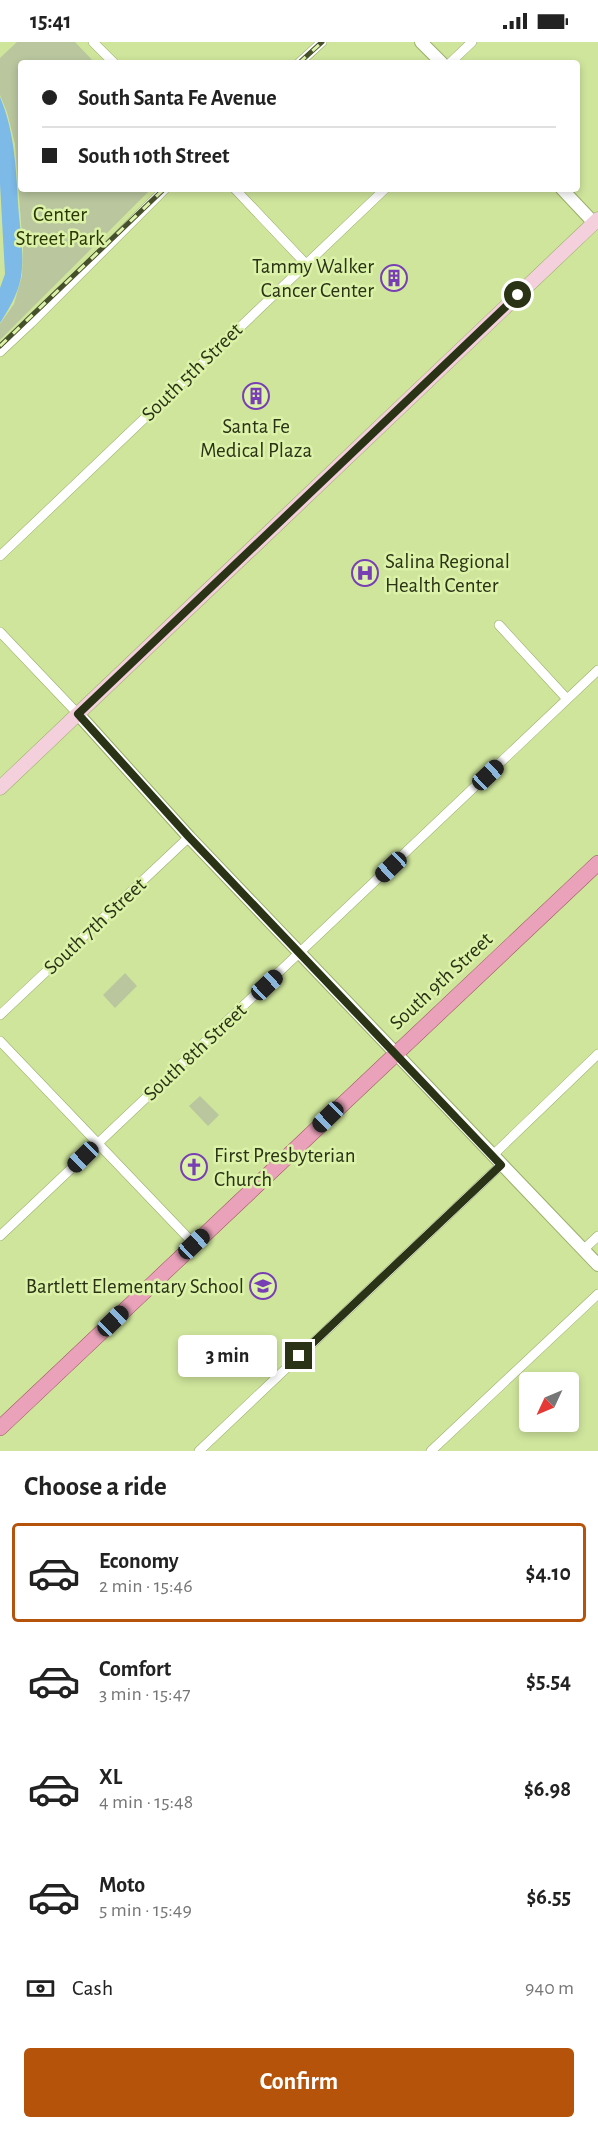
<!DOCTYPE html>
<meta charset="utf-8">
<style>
body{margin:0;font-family:"Alegreya Sans",sans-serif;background:#f6f6f6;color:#222;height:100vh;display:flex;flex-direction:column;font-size:22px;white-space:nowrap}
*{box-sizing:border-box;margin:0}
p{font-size:20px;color:#767676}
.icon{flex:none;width:33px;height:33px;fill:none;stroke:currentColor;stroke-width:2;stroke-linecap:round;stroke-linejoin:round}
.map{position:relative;height:1409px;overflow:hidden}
.panel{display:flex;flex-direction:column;background:#fff;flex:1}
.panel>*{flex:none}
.top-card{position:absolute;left:18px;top:18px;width:562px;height:132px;border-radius:6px;box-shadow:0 3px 9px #0003;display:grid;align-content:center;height:132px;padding:0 24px;background:#fff}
.needle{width:39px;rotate:226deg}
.fabs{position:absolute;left:519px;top:1330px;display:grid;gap:12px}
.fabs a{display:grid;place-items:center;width:60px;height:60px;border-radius:6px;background:#fff;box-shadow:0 3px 9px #0003;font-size:30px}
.end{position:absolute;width:27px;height:27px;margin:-14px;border:8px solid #2a3315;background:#fff;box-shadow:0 0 0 3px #fff}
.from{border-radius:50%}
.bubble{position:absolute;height:42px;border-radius:6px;background:#fff;box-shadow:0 3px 9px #0003;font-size:20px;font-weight:700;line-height:42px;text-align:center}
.car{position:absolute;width:18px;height:36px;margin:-18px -9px;border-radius:8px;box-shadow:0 0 4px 2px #0007;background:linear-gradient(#222 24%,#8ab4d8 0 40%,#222 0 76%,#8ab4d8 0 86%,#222 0)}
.top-card b{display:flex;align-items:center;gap:21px;height:57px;font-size:22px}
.top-card b+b{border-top:2px solid #e0e0e0}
.top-card i{width:15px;height:15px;background:#222}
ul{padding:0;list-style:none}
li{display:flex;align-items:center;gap:18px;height:99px;margin:0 12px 9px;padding:0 12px;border:3px solid transparent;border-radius:6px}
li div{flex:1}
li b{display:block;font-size:22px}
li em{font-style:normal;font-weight:700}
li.selected{border-color:#b45309}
li>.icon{width:54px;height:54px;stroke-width:1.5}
h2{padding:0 24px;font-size:27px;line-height:72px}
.pay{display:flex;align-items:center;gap:15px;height:66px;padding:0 24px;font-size:22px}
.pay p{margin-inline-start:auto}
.primary-button{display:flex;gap:12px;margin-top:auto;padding:12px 24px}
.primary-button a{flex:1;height:69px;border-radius:6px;background:#b45309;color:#fff;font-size:24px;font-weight:700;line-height:69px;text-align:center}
.status{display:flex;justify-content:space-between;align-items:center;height:42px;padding:0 30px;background:#fff;direction:ltr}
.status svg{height:16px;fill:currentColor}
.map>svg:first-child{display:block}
.green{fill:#b9c69e}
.water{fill:#7dbae8}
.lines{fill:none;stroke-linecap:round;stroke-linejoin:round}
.minor-casing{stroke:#9aaf68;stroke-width:10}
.tertiary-casing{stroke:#9aaf68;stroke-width:14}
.secondary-casing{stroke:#9aaf68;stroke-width:15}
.primary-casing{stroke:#9d5361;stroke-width:16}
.minor{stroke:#fff;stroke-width:9}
.tertiary{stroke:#fff;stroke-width:12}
.secondary{stroke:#f4d0dc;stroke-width:14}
.primary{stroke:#e9a2b9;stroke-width:15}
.rail-casing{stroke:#46512c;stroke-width:5}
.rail{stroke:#dcf2a9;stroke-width:3;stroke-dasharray:9;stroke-linecap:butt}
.route{stroke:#2a3315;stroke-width:8}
.labels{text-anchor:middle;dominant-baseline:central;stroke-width:5;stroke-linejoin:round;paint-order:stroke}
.park-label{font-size:21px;fill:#2b3703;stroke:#dcf2a9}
.poi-label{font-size:21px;fill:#2a3315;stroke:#dcf2a9;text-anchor:end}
.street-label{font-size:21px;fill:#2a3315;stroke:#dcf2a9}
</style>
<div class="status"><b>15:41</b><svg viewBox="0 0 49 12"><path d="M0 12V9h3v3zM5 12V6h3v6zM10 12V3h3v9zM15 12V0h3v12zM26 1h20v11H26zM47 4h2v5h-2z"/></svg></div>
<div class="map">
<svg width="598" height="1409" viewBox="0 0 598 1409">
<rect width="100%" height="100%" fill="#cfe59c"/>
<!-- green -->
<path class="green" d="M17,0H75L95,21H21V147H151L0,298V282L14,262L22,234L23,206L15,102L7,70L0,53V16Z
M125,931L137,944L115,966L103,953Z
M200,1054L219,1073L208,1084L189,1064Z"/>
<!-- water -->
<path class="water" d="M0,55C16,93 16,133 19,174C21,193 24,215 21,235C18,252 9,267 0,281V246L5,232L0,142Z"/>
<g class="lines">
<defs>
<path id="minor" d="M93,0L114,21
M299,21L322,0
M450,21L472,0
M235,147L305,221
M0,310L31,281L165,147
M0,514L385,147
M499,583L567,657
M0,590L78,672
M0,973L189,795
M0,999L194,1202
M492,1114L598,1012
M0,1194L598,628
M583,1208L598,1194
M199,1409L501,1123
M431,1409L598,1252"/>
<path id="tertiary" d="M421,0L442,21
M562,147L594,181
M78,672L189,795L598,1223"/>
<path id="secondary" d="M0,746L598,177"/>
<path id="primary" d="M0,1386L598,821"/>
</defs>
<!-- minor casing -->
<use href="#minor" class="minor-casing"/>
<!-- tertiary casing -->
<use href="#tertiary" class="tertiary-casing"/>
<!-- secondary casing -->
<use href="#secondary" class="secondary-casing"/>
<!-- primary casing -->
<use href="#primary" class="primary-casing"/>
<!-- minor -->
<use href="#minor" class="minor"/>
<!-- tertiary -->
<use href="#tertiary" class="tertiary"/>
<!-- secondary -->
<use href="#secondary" class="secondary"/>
<!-- primary -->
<use href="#primary" class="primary"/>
<defs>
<path id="rail" d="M299,21L322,0
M0,304L164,147"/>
</defs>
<!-- rail casing -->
<use href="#rail" class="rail-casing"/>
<!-- rail -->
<use href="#rail" class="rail"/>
</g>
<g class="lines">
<!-- route -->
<path class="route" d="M299,1314L501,1123L189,795L78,672L518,253"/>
</g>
<!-- icons -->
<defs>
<symbol id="building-ring" viewBox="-11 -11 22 22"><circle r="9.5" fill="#dcf2a9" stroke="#783fb5" stroke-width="1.5"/><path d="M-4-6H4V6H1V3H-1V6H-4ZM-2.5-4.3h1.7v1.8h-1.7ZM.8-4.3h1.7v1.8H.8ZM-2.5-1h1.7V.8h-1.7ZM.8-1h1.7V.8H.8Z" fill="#783fb5"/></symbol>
<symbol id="hospital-ring" viewBox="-11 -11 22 22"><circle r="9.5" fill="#dcf2a9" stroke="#783fb5" stroke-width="1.5"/><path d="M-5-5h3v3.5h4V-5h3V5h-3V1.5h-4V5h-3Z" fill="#783fb5"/></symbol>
<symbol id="church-ring" viewBox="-11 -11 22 22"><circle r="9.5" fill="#dcf2a9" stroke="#783fb5" stroke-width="1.5"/><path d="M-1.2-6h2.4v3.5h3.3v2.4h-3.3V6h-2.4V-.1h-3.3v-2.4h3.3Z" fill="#783fb5"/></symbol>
<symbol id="school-ring" viewBox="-11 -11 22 22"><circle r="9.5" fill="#dcf2a9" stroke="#783fb5" stroke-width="1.5"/><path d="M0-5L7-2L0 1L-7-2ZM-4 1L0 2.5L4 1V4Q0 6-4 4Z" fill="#783fb5"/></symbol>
</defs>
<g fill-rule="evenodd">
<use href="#building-ring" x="379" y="221" width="30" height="30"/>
<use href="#building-ring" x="241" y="339" width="30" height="30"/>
<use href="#hospital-ring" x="350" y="516" width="30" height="30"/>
<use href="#church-ring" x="179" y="1110" width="30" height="30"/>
<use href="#school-ring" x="248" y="1229" width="30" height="30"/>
</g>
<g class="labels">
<!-- park labels -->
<g class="park-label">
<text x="60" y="172">Center<tspan x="60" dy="24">Street Park</tspan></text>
</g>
<!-- poi labels -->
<g class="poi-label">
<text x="374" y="224">Tammy Walker<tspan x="374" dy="24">Cancer Center</tspan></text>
<text x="256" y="384" text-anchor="middle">Santa Fe<tspan x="256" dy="24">Medical Plaza</tspan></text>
<text x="385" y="519" text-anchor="start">Salina Regional<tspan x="385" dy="24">Health Center</tspan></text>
<text x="214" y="1113" text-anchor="start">First Presbyterian<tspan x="214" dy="24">Church</tspan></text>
<text x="244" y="1244">Bartlett Elementary School</text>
</g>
<!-- street labels -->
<g class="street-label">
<text transform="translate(192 330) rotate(-44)">South 5th Street</text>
<text transform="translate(95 884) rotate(-43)">South 7th Street</text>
<text transform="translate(441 939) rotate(-43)">South 9th Street</text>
<text transform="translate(195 1010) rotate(-43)">South 8th Street</text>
</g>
</g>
</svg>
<div class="fabs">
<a><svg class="needle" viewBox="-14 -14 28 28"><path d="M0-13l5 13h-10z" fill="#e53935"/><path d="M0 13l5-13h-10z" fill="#767676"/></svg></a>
</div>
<i class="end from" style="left:518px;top:253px"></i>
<i class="end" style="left:299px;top:1314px"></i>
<div class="bubble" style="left:178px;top:1293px;width:99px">3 min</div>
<i class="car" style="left:488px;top:733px;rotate:47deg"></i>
<i class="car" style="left:391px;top:825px;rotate:227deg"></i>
<i class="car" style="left:267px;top:943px;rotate:47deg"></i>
<i class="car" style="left:328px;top:1075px;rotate:226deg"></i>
<i class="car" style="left:83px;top:1115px;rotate:226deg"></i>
<i class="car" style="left:194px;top:1202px;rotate:47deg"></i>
<i class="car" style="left:113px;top:1279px;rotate:46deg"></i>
<div class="top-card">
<b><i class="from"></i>South Santa Fe Avenue</b>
<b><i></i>South 10th Street</b>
</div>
</div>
<section class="panel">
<h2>Choose a ride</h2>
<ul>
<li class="selected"><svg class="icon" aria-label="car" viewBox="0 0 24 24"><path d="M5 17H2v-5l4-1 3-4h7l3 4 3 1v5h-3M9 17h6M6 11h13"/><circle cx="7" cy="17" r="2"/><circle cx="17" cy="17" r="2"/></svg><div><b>Economy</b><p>2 min · 15:46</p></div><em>$4.10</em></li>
<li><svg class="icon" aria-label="car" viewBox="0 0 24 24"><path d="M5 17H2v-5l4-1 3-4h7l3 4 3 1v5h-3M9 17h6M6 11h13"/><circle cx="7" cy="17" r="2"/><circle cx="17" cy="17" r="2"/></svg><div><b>Comfort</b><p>3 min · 15:47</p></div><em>$5.54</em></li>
<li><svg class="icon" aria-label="car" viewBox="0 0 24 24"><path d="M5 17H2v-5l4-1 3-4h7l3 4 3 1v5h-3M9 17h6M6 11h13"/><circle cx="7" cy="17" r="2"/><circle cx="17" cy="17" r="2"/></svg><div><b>XL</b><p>4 min · 15:48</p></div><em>$6.98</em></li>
<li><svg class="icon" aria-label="car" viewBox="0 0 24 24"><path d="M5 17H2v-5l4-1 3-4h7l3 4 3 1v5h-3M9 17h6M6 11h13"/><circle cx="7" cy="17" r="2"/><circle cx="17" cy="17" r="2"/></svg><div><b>Moto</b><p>5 min · 15:49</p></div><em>$6.55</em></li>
</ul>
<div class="pay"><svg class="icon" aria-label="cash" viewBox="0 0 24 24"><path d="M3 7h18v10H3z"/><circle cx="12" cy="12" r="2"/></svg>Cash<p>940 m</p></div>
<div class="primary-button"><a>Confirm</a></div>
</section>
